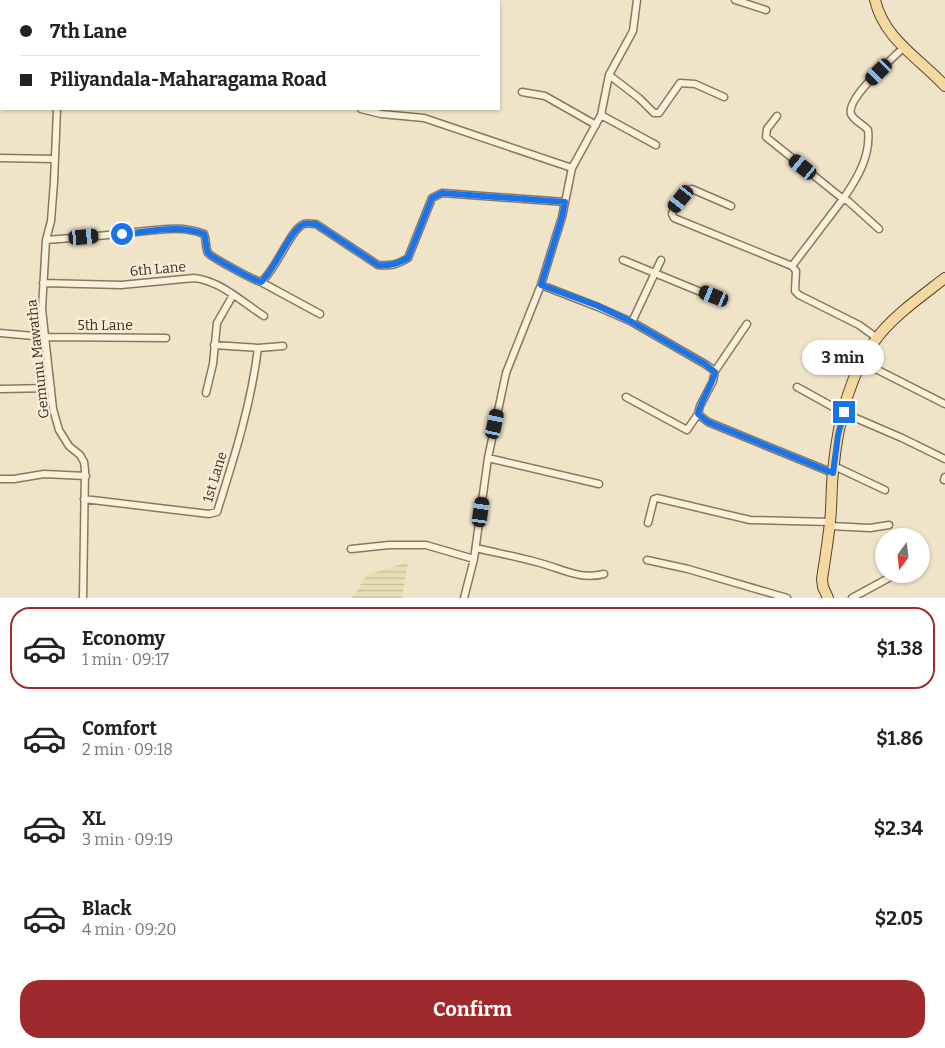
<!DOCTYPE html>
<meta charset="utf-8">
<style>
body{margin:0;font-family:Bitter,serif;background:#f6f6f6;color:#222;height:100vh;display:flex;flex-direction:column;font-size:19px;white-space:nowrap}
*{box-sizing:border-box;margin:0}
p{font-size:16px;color:#767676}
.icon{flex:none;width:28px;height:28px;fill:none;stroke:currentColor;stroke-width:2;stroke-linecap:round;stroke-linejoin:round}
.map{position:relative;height:598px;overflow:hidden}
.sheet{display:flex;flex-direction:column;background:#fff;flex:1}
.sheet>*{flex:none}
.hud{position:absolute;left:0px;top:0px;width:500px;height:110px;box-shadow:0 1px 4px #0004;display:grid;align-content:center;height:110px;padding:0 20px;background:#fff}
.needle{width:32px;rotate:195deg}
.controls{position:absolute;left:875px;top:528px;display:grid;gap:10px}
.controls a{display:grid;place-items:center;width:55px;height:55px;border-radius:50%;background:#fff;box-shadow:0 1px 4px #0004;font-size:25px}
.end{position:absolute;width:22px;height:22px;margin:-11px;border:6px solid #1a73e8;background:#fff;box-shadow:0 0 0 2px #fff}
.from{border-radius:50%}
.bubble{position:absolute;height:35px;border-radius:18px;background:#fff;box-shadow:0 1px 4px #0004;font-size:16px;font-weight:700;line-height:35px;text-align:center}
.car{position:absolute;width:15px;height:30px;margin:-15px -8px;border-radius:6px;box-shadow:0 0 4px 1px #0007;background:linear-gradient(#222 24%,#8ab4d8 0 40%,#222 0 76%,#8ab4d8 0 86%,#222 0)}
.hud b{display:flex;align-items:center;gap:18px;height:48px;font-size:19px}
.hud b+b{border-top:1px solid #e0e0e0}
.hud i{width:12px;height:12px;background:#222}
ul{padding:9px 0 0;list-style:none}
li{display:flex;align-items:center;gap:15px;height:82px;margin:0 10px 8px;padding:0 10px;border:2px solid transparent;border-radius:20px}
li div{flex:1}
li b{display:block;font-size:19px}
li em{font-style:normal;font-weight:700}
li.current{border-color:#9e2a2b}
li>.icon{width:45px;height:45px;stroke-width:1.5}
.action{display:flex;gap:10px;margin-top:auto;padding:10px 20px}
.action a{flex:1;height:58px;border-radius:20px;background:#9e2a2b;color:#fff;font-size:20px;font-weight:700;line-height:58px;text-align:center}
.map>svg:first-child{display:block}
.farmland{fill:url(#farmland-rules)}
.forest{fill:url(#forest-crowns)}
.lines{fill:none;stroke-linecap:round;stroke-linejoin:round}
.street-casing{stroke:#8d765c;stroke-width:9}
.primary-casing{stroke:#5b4430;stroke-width:12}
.street{stroke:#faf1dc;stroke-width:6}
.primary{stroke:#f3d9a0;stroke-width:10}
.route{stroke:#1a73e8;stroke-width:6}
.labels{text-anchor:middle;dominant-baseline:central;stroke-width:4.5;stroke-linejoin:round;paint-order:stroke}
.street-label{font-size:14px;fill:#3d2e20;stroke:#f7eed8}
</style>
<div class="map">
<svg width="945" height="598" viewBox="0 0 945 598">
<defs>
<pattern id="farmland-rules" width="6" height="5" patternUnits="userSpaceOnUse" patternTransform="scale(1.25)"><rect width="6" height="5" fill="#e6deb5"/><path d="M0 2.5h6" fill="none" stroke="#c6bf9b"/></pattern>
<pattern id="forest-crowns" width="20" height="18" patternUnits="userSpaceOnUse" patternTransform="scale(1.25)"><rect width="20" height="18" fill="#c9cf9b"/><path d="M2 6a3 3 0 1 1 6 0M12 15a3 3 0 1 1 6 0" fill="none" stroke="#aeb285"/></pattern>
</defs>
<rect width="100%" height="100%" fill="#f0e4c8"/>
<!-- farmland -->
<path class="farmland" d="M408,562L402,598H352L367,575Z"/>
<!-- forest -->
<path class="forest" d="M77,0H237L238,1H82Z"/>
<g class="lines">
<defs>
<path id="street" d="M735,0L766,10
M288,1L289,0
M609,75L639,98L654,113H659L680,83L695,84L724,97
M522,92L545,96L596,125
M57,109L54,182L51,221L46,240L42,309L53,409L59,430L69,446L80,455L84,462L85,470L83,598
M361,109L381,114L424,118L572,168
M601,115L656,145
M777,116L767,129L766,137L843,199C857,179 871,156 868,130C864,125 853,120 851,114C846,98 892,59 903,48
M0,158L55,159
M731,206L692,189L688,190L674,208L672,214L674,218L792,266L796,271L795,291L799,295L859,325L877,338
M46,240C73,238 100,236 127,233C151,231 181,224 204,234C207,241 205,247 208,253C211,257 255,281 261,282C276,270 291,228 304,224C308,223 312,224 316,224L378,265C390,266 397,265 408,258L432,198L442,193L565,202
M623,260L713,297
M792,266L843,199L848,201L879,229
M261,282L320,314
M43,283L121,285L194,278C221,281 242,302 264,316
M541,285L598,307L632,322L705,364L715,371
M632,322L661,260
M0,333L45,337L166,338
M214,345L258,348L283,346
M862,362L945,404
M797,387L844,413L902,438L945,459
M0,389L51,388
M206,393L213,364L217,323L233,295
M626,397L687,430L698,414L700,406L713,381L715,371L747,324
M698,414L708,422L833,473
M488,458L599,484
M834,466L885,490
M0,479H14L44,474L86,476
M944,480L945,477
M84,499L209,514L217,512C234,458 251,405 258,348
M648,523L654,499L657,498L750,520L830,522
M830,526L870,528L889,525
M476,548C497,553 519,557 540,563C563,569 579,580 604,574
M351,549L389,545H426L474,559
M647,560L688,569L787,598
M464,598L474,559L488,458L506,373L541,285L552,249L562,217L572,168L601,115L609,75L633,31L637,0
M852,598L896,574"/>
<path id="primary" d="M875,0C884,39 919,58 945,86
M828,598L823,587L822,579C825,560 828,541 830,522C832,505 831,489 833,472C837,428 847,379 874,342C890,318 922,296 945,278"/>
</defs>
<!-- street casing -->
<use href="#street" class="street-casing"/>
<!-- primary casing -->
<use href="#primary" class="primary-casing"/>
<!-- street -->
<use href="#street" class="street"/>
<!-- primary -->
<use href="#primary" class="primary"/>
</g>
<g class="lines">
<!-- route -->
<path class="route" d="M122,234C147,232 180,224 204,234C207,241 205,247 208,253C211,257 255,281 261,282C275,270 291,228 304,224C308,223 312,224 316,224L378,265C390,266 397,264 408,258L432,198L442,193L565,202L562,217L541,285L598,306L632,322L705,364L715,372C712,387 701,399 698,414L708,422L833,473L838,435L844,412"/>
</g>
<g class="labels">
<!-- street labels -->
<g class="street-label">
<text transform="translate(158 269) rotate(-5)">6th Lane</text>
<text x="105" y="325">5th Lane</text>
<text transform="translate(38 359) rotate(-96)">Gemunu Mawatha</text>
<text transform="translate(215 477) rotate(-73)">1st Lane</text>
</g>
</g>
</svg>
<div class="controls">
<a><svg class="needle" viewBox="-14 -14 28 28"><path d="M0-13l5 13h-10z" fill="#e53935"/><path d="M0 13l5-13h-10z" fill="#767676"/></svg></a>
</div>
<i class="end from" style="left:122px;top:234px"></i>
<i class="end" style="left:844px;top:412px"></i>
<div class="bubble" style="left:802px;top:340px;width:82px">3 min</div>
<i class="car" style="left:879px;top:72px;rotate:225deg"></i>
<i class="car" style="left:803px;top:167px;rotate:309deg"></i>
<i class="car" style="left:681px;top:199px;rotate:219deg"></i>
<i class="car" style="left:84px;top:237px;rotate:85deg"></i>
<i class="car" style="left:714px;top:296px;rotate:292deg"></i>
<i class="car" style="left:495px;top:424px;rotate:12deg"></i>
<i class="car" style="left:481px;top:512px;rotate:8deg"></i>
<div class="hud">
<b><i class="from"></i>7th Lane</b>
<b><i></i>Piliyandala-Maharagama Road</b>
</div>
</div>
<section class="sheet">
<ul>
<li class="current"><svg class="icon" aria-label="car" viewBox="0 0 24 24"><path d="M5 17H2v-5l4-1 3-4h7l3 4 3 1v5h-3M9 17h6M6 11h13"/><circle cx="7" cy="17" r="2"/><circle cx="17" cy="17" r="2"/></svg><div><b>Economy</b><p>1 min · 09:17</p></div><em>$1.38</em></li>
<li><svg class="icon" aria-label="car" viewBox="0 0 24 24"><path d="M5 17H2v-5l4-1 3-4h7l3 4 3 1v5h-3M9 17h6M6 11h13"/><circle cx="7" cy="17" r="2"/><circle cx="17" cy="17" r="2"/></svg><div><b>Comfort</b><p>2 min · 09:18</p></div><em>$1.86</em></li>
<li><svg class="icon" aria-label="car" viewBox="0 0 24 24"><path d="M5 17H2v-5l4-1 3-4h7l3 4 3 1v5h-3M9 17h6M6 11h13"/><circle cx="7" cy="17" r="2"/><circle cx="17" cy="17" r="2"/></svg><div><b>XL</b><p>3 min · 09:19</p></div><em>$2.34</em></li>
<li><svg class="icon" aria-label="car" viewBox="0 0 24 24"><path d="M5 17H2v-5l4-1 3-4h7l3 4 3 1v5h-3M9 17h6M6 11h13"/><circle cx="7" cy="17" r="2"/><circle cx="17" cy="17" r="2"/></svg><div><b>Black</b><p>4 min · 09:20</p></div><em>$2.05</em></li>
</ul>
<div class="action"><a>Confirm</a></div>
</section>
